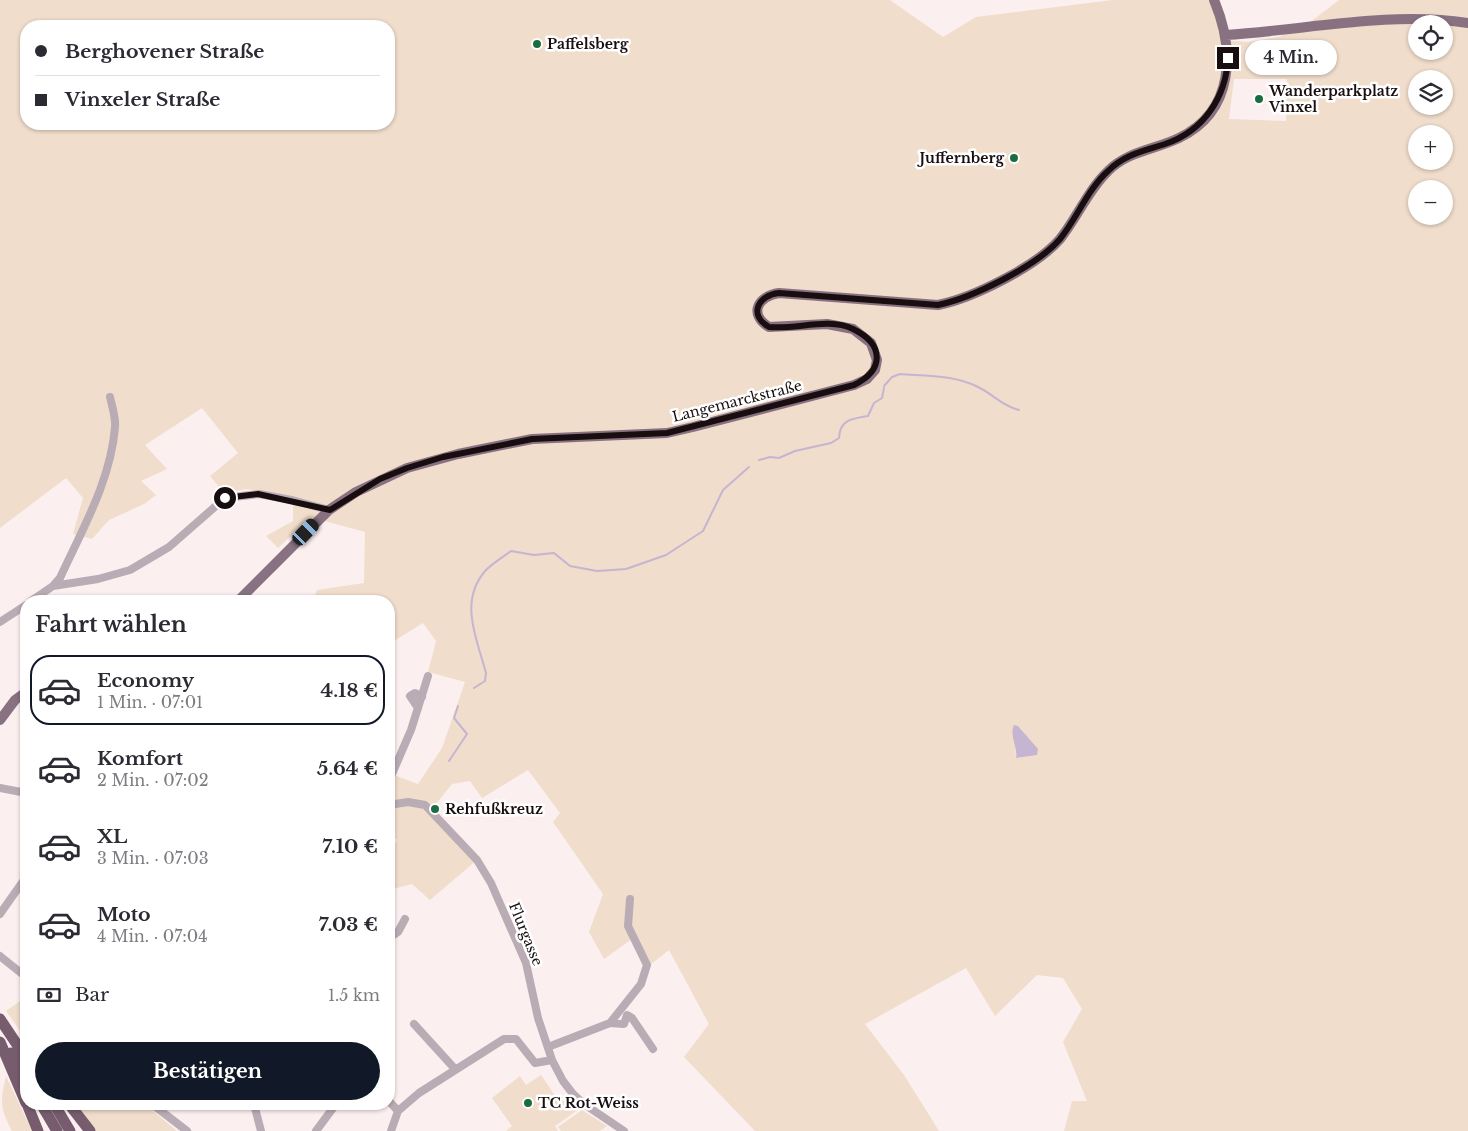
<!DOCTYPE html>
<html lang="de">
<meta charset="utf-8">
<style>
body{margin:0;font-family:"Libre Baskerville",serif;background:#f2f2f3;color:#2b2b33;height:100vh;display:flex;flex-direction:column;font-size:19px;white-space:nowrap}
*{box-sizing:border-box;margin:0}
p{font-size:16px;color:#7c7c81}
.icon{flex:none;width:28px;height:28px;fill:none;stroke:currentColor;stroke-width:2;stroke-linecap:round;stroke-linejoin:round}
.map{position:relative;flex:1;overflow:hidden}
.details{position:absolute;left:20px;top:595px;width:375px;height:515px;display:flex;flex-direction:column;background:#fff;border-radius:20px;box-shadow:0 1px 4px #0004}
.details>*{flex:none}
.hud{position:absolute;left:20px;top:20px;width:375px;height:110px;border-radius:20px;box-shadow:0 1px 4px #0004;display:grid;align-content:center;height:110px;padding:0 15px;background:#fff}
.buttons{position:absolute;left:1408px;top:15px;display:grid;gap:10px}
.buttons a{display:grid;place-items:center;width:45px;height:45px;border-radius:50%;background:#fff;box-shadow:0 1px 4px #0004;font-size:25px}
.end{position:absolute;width:22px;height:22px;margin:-11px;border:6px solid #180d0f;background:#fff;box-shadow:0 0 0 2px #fff}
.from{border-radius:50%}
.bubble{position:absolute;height:35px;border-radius:18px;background:#fff;box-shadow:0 1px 4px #0004;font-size:16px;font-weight:800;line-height:35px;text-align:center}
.car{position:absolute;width:15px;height:30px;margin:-15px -8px;border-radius:6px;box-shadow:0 0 4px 1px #0007;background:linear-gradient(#222 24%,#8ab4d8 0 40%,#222 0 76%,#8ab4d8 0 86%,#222 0)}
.hud b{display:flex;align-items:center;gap:18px;height:48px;font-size:19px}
.hud b+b{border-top:1px solid #e1e1e2}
.hud i{width:12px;height:12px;background:#2b2b33}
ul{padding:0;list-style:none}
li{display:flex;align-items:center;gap:15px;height:70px;margin:0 10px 8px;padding:0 5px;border:2px solid transparent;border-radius:20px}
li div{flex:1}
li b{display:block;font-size:19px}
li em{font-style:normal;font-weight:800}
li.on{border-color:#111827}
li>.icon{width:45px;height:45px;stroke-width:1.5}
h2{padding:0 15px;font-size:22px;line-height:60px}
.pay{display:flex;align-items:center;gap:12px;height:55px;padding:0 15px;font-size:19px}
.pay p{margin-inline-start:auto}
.cta{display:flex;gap:10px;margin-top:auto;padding:10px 15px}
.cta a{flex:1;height:58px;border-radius:30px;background:#111827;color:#fff;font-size:20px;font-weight:800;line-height:58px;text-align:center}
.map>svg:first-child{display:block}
.green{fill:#f0ddcb;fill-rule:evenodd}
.water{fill:#c5b5d1}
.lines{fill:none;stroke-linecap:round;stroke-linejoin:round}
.stream{stroke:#c5b5d1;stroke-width:2}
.minor{stroke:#b9acb4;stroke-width:8}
.major{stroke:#887180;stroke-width:10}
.highway{stroke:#765c6d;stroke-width:11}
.route{stroke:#180d0f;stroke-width:6}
.poi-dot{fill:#1a6d3f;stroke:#fff;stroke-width:2}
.labels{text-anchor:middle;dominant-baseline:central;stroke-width:5;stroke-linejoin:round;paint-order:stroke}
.poi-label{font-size:14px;font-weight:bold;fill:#180d0f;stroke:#fff;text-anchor:start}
.street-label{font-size:14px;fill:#180d0f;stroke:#fff}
</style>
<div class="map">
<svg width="1468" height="1131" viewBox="0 0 1468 1131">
<rect width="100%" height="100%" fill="#fceff0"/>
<!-- green -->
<path class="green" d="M0,0H890L943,37L976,17L1113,0H1211L1223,40L1248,42L1278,37L1304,27L1339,0H1468V1131H1064L1072,1101H1087L1063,1042L1082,1009L1063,978L1037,975L995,1016L966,968L865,1024L904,1075L939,1131H755L684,1057L709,1024L669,950L650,965L636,936L604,959L589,932L603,894L553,822L560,813L528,770L482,798L470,781L452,784L431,810L477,860L430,900L412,884L389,890V852L397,840L389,832V784L394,775L418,784L442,748L465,682L428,672L436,641L423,623L389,644V601H313L317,590L364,583L365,532L310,517L278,548L266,536L293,521V496L246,489L224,493L210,476L238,453L202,408L145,445L167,469L141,481L156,495L144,504L109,520L92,539L73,534L83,498L66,478L0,528ZM1416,24H1444V51H1416ZM26,26H389V124H26ZM1234,79H1287L1286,121L1229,119ZM1416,79H1444V106H1416ZM1416,134H1444V161H1416ZM1416,189H1444V216H1416ZM1014,725L1018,726L1038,750L1030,756L1016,758Z
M26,997V1039L6,1011Z
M541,1075L560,1103L570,1097L582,1107L555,1126L558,1131H506L512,1126L492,1098L520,1076L526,1085Z
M6,1076L32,1131H12C0,1108 0,1103 6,1076Z
M74,1104H145L177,1131H95Z
M582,1110L607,1126L600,1131H561L558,1127Z"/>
<!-- water -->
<path class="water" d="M1014,725L1018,726L1038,749L1037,755L1016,758C1018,747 1009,736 1014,725Z"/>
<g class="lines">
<!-- stream -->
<path class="stream" d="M884,386L892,377L900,374C926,376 955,375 978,387C993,394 1002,406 1019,410
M759,460L770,457L779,458L795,451L831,443L839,438C840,419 852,419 868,416L874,403L882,398L884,388
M474,688L485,681L486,673C477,639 458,601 486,570C493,563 503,557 511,551L534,555L554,553L570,566L597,571L626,569L666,555L703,531L723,490L749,467
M449,761L467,734L454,718L458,706"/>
<!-- minor -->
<path class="minor" d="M53,586L60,578C82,530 111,480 115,427C116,418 112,406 110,397
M31,601L53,586L98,579L130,570L169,547L225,498L259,494L292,500L329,510
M0,622L26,605
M418,708L410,696L415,693L422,697
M389,781L411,730L428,676
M0,788L26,793
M389,805L408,802L425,805L477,860L491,883L526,963L538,1018L552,1060L563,1081L573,1094L584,1104L624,1131
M0,914L26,877
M389,938L398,932L405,919
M0,956L26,977
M610,1023L624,1024L627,1015L632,1018L653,1049
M414,1024L455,1069
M548,1047L610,1023L641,984L647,965L628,926L630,899
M389,1101L398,1111L391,1131
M152,1104L187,1131
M254,1104L261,1131
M398,1111L419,1093L504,1039H516L535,1063L552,1060
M316,1131L336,1104"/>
<!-- major -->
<path class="major" d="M1226,35C1306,30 1388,11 1468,23
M238,601L329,510L356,492L407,468L458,454L532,439L667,433L693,427L854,385L867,379L875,370L877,360L871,343L853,329L827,324L769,327C748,314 758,296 779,293L938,305C973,298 1037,266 1060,239C1077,218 1088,190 1108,171C1128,151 1154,150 1179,138C1235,111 1235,50 1214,0
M0,720L15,700L26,692"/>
<!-- highway -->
<path class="highway" d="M0,1019L26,1058
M0,1042L26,1103
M11,1053L26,1078
M27,1104L38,1131
M41,1104L57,1131
M54,1104L70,1131
M69,1104L90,1131"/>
</g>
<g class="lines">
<!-- route -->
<path class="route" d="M225,498L258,494L330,510L380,479L407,468L443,457L532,439L667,433L854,385C885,370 884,344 853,329C828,317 796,330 769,327C748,315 758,295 779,293L938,305C972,298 1037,266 1060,239C1077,218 1088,189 1108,171C1125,154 1144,151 1165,144C1204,131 1226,97 1228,58"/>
</g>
<!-- markers -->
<g class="poi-dot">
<circle cx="537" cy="44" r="5"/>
<circle cx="1259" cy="99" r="5"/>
<circle cx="1014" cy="158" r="5"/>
<circle cx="435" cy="809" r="5"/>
<circle cx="528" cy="1103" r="5"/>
</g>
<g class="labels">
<!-- poi labels -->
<g class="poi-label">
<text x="547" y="44">Paffelsberg</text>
<text x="1269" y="91">Wanderparkplatz<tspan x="1269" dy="16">Vinxel</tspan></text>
<text x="1004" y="158" text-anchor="end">Juffernberg</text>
<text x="445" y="809">Rehfußkreuz</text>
<text x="538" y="1103">TC Rot-Weiss</text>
</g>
<!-- street labels -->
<g class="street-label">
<text transform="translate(737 401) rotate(-14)">Langemarckstraße</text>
<text transform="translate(526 934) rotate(68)">Flurgasse</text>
</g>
</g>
</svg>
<div class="buttons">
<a><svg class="icon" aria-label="locate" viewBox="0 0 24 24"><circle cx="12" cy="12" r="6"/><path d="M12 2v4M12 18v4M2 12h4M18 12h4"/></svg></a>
<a><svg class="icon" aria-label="layers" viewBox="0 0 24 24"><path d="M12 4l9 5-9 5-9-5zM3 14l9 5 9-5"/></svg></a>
<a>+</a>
<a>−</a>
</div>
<i class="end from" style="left:225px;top:498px"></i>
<i class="end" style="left:1228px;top:58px"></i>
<div class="bubble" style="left:1245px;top:40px;width:92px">4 Min.</div>
<i class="car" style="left:306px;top:532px;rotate:44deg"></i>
<div class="hud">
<b><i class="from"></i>Berghovener Straße</b>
<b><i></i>Vinxeler Straße</b>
</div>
<section class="details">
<h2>Fahrt wählen</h2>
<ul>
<li class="on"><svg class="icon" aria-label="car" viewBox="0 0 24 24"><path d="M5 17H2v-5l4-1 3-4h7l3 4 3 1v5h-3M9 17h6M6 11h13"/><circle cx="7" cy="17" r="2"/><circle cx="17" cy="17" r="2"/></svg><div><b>Economy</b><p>1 Min. · 07:01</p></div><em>4.18 €</em></li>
<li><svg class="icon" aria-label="car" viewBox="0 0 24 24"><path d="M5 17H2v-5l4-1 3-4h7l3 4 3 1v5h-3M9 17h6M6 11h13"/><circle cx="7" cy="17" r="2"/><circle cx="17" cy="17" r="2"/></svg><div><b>Komfort</b><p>2 Min. · 07:02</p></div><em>5.64 €</em></li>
<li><svg class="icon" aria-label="car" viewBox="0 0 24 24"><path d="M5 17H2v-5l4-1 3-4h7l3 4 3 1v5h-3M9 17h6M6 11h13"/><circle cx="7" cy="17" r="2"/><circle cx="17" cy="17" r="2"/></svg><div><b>XL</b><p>3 Min. · 07:03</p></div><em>7.10 €</em></li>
<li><svg class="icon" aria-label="car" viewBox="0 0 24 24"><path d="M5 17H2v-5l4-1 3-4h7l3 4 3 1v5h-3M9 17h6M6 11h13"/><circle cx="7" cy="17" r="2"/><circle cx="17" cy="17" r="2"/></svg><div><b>Moto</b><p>4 Min. · 07:04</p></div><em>7.03 €</em></li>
</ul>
<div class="pay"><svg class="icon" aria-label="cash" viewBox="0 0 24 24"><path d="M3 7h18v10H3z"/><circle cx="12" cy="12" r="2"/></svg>Bar<p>1.5 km</p></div>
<div class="cta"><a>Bestätigen</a></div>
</section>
</div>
